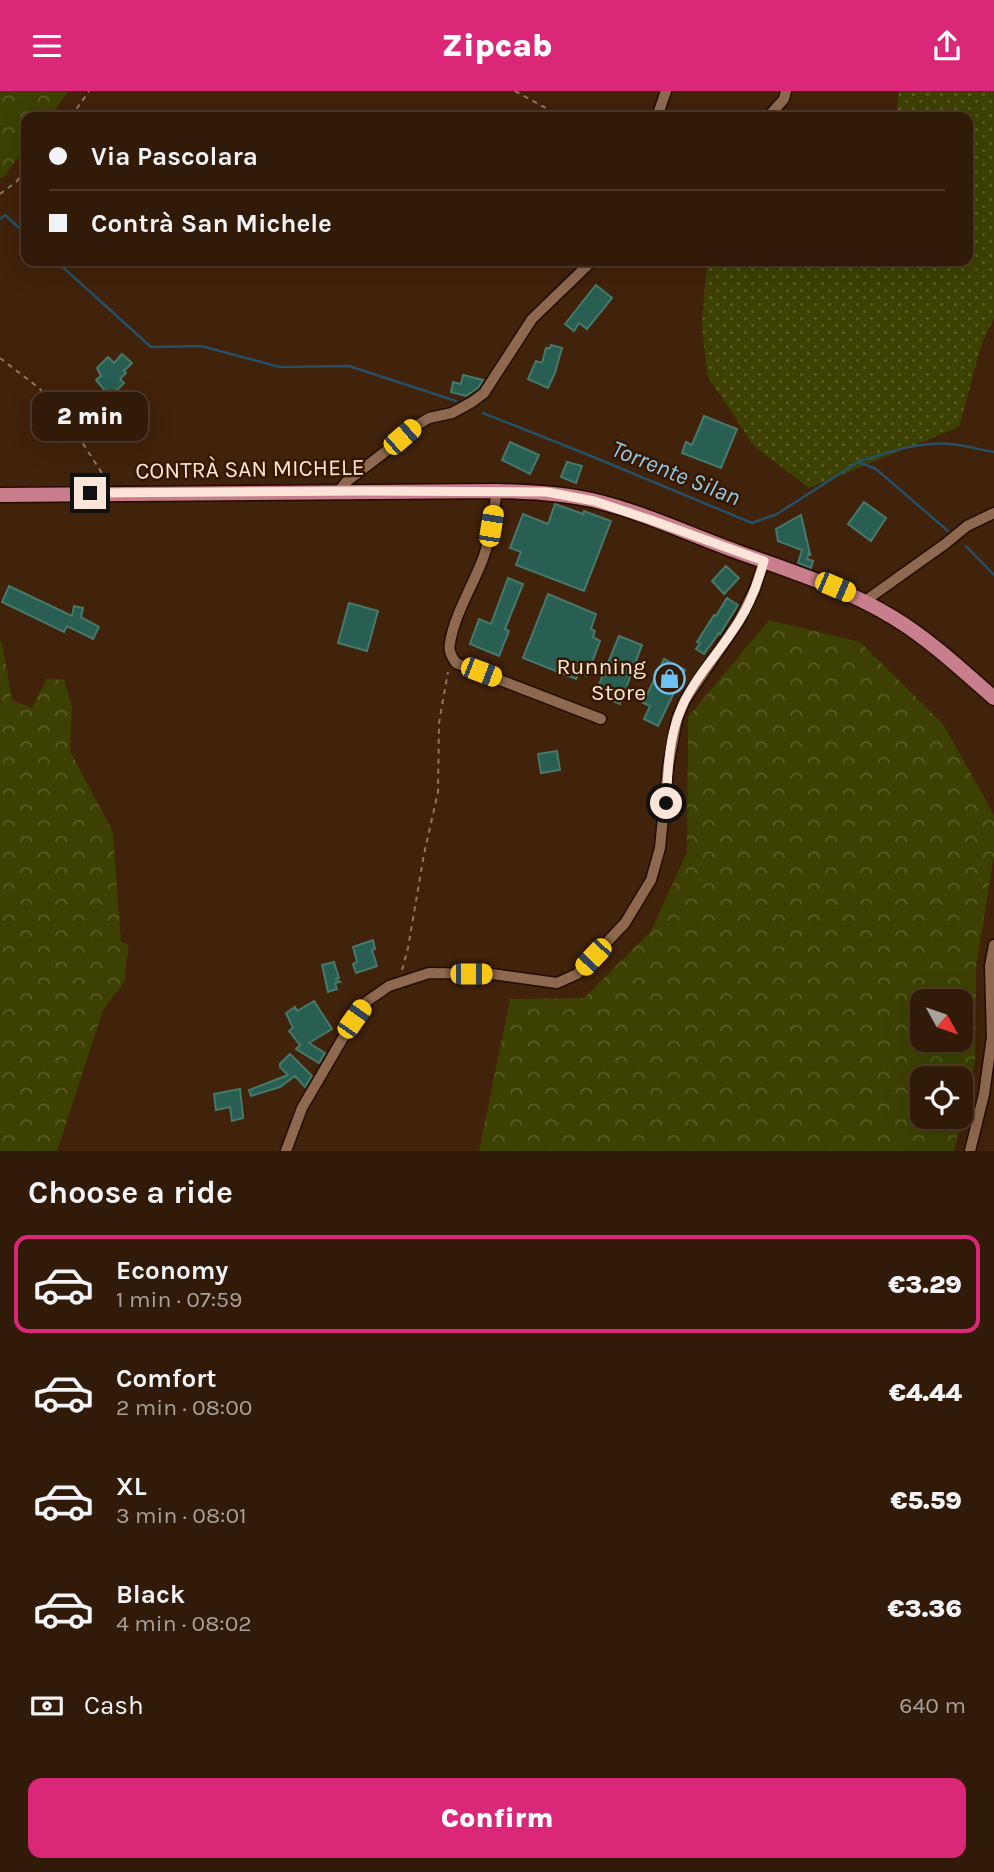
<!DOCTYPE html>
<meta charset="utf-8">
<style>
body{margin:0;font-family:Karla,sans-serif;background:#392312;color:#f1f3f6;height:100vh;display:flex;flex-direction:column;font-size:26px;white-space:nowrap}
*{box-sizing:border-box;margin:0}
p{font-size:23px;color:#a8a19c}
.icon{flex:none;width:38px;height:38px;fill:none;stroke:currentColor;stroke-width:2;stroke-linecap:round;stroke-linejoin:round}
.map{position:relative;height:1060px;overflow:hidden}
.drawer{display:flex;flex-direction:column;background:#311a08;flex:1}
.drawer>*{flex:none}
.hud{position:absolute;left:21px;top:21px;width:952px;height:154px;border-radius:14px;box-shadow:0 7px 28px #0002,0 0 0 2px #4c3829;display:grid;align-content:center;height:154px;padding:0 28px;background:#311a08}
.needle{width:46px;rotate:130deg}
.buttons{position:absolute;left:910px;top:898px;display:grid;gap:14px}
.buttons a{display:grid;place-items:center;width:63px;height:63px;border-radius:14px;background:#311a08;box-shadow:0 7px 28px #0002,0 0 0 2px #4c3829;font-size:35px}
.end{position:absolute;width:32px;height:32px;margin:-16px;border:9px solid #fbe5d8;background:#111;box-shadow:0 0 0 4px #111}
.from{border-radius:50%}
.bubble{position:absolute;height:49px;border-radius:14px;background:#311a08;box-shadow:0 7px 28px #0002,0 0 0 2px #4c3829;font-size:23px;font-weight:800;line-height:49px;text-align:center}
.car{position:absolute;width:21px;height:42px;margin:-21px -10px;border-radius:9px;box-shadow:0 0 5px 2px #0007;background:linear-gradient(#f5c518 24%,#345 0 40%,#f5c518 0 76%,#345 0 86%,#f5c518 0)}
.hud b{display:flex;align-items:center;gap:24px;height:66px;font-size:26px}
.hud b+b{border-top:2px solid #4c3829}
.hud i{width:18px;height:18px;background:#f1f3f6}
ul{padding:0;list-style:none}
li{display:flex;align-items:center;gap:21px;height:98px;margin:0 14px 10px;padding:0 14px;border:4px solid transparent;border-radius:14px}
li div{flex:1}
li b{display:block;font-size:26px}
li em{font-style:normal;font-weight:800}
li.selected{border-color:#db2777}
li>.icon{width:63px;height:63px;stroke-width:1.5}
h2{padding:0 28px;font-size:32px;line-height:84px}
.pay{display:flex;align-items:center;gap:18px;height:77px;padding:0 28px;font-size:26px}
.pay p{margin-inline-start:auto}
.action{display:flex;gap:14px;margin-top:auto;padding:14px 28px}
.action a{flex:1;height:80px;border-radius:14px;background:#db2777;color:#fff;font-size:28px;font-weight:800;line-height:80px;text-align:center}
header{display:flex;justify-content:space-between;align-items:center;height:91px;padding:0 28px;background:#db2777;color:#fff;font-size:32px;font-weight:800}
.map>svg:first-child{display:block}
.grass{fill:url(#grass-dots)}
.forest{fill:url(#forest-crowns);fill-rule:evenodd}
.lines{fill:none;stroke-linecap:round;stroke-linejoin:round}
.stream{stroke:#255068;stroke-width:2.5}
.building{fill:#285f52;stroke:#46796c;stroke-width:2}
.minor-casing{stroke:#230c00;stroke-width:13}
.major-casing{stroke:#230c00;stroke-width:17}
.path{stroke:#917663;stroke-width:2;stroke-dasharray:5 5;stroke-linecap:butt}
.minor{stroke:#8e6950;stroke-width:10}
.major{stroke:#c87e8c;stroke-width:14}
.route{stroke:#fbe5d8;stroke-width:9}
.labels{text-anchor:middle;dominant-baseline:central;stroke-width:5;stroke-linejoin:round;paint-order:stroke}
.street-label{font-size:23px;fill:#fbe5d8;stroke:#361801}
.poi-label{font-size:23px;fill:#fbe5d8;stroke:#361801;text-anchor:end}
.water-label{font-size:24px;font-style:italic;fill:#92caeb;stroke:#361801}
</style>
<header><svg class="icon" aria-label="menu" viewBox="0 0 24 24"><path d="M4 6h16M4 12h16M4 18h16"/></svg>Zipcab<svg class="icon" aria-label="share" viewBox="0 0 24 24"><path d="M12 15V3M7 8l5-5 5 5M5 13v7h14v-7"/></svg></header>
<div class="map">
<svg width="994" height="1060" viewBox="0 0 994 1060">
<defs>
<pattern id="grass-dots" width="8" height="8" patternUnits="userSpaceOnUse" patternTransform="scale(1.75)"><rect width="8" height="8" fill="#3c4101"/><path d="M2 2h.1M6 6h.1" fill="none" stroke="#595c25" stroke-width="1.8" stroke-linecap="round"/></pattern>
<pattern id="forest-crowns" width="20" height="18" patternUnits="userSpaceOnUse" patternTransform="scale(1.75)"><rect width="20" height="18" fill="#3c4101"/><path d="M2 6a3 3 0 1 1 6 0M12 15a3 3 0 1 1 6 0" fill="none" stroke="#595c25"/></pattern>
</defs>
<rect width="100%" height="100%" fill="#41220a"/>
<!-- grass -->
<path class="grass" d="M899,0H994V227L982,252L959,336L809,397L753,354L707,284L702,233L707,170H968V26H896Z"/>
<!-- forest -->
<path class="forest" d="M0,0H69L49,26H26V56L5,84L0,88Z
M769,529L860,551L943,633L994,724V764L976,877L975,972L954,1060H479L510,908L584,907L651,840L687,761L688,626ZM961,910V948H922V910ZM961,987V1026H922V987Z
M0,551L2,552L12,609L32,617L47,587L64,589L72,615L70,660L113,741L121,851L126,852L129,859L126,870L125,890L103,919L57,1060H0Z"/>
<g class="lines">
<!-- stream -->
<path class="stream" d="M0,128L5,124L26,143
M56,170L151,256L201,255L280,276L349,275L456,310
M483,322L586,363L752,432L777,423L858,371L876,378L948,440
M860,370C889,361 920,350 951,353C965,354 980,359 994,361
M966,455L994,484"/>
</g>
<!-- building -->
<path class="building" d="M596,194L612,207L587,238L579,232L574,240L565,233Z
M551,254L562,257L555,282L548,297L528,288L536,270L542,272L546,257H550Z
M122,263L132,272L124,280L126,282L120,288L124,292L110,306L96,289L101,285L97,277L108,266L114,272Z
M463,284L483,289L478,297L466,305L451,301L453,291L461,293Z
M704,325L737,338L721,377L682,362L686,351L692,354Z
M510,351L539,364L530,383L502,369Z
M567,371L582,375L576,392L561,386Z
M864,411L886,427L871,450L848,433Z
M555,413L583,423L584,420L611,430L584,500L516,474L521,461L510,457L523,423L548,433Z
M801,424L810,463L809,462L807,468L813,470L811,477L798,472L802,459L778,450L776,438Z
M726,475L739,487L724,503L712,490Z
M508,487L523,493L505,538L509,540L499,565L470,553L479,528L491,533Z
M9,495L72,525L74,515L83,517L81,526L99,536L93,548L67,535L64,541L2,511Z
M548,503L596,523L591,538L595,540L593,546L600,550L587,585L579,582L576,588L523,567Z
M727,507L738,514L720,543L719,542L704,563L696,558L700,552L697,551L714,524L716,525Z
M349,512L378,520L367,560L338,552Z
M619,545L642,554L620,613L595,603Z
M664,568L685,579L658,635L644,628L650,615L643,612Z
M557,660L560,679L541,682L538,663Z
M373,849L375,858L372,859L377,875L356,882L353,873L357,871L353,856Z
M334,871L339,887L336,888L340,891L335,892L337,898L328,901L322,874Z
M314,910L332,938L309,952L325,962L319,972L296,958L300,954L289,940L293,937L286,922L295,916L297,920Z
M290,963L312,985L305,996L295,985L280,996L251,1005L249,999L288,984L280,976V973Z
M240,998L243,1025V1027L232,1030L230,1016L216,1019L214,1003Z"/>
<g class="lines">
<defs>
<path id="minor" d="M657,26L666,0
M768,26L784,8L786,0
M339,400L346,391L390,357L414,336L429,327L452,322L472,311L484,302L532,228L592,170
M497,400C493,423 491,448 482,470C472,496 454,525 450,552C448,560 452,566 456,572L601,628
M865,510L945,453L967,435L994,422
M286,1060L302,1017L354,928L366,911L389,895L429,882L492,883L557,892L577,883L625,832L651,789L660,757L668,676L677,628L685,609L739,530L755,498L764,470
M970,1060L984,1003L992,946L990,875L994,854"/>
<path id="major" d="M0,404L497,400C529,401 560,402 592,409C640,420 691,444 738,461C791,480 845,497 894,527C930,549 962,579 994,607"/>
</defs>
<!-- minor casing -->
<use href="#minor" class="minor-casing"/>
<!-- major casing -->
<use href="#major" class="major-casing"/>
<!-- path -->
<path class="path" d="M515,0L562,26
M71,26L89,0
M0,103L16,91L26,79
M0,267L39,297L73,337L107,390
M402,879L408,857L424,763L438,701L439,632L448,581"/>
<!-- minor -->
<use href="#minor" class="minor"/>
<!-- major -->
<use href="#major" class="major"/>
</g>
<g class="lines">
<!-- route -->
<path class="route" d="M90,402L365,400L547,401L594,410L651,429L764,470C758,491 751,512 739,530C720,562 690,590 678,626C668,653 668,684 666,712"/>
</g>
<!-- icons -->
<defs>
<symbol id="shop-ring" viewBox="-11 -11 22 22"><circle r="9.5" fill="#361801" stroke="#6dc2f3" stroke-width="1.5"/><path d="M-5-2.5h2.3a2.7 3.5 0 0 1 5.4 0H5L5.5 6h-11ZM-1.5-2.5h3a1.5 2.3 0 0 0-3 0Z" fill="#6dc2f3"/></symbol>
</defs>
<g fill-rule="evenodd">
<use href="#shop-ring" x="652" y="570" width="35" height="35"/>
</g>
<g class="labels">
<!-- street labels -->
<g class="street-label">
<text transform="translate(250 378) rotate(-1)">CONTRÀ SAN MICHELE</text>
</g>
<!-- poi labels -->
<g class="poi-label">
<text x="646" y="575">Running<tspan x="646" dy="26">Store</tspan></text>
</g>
<!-- water labels -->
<g class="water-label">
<text transform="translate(676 382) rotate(22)">Torrente Silan</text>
</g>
</g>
</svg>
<div class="buttons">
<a><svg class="needle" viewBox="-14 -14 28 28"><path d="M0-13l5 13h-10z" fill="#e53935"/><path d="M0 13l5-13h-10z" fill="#a8a19c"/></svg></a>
<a><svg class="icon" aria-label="locate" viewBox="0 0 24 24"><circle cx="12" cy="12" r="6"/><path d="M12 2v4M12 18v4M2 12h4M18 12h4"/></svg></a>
</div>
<i class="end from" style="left:666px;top:712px"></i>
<i class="end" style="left:90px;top:402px"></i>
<div class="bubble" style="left:32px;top:301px;width:116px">2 min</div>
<i class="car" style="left:402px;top:346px;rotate:49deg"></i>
<i class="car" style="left:491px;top:435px;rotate:9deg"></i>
<i class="car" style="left:835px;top:496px;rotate:113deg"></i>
<i class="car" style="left:481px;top:581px;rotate:111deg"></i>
<i class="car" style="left:593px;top:866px;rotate:223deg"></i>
<i class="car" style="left:471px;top:883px;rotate:90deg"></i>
<i class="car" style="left:354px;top:928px;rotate:35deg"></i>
<div class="hud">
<b><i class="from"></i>Via Pascolara</b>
<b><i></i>Contrà San Michele</b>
</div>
</div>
<section class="drawer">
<h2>Choose a ride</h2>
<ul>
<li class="selected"><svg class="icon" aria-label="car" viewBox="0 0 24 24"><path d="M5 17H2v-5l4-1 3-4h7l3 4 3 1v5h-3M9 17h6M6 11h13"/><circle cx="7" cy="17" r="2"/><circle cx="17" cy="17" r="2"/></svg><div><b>Economy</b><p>1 min · 07:59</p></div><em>€3.29</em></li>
<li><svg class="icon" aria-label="car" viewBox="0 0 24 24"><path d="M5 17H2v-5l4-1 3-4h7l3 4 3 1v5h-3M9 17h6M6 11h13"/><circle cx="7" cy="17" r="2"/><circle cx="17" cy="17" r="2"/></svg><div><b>Comfort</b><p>2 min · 08:00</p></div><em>€4.44</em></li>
<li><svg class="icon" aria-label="car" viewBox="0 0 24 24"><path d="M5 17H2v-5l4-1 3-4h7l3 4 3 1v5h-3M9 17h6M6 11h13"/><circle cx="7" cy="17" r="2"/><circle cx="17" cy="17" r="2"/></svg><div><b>XL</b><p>3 min · 08:01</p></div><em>€5.59</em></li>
<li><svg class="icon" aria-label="car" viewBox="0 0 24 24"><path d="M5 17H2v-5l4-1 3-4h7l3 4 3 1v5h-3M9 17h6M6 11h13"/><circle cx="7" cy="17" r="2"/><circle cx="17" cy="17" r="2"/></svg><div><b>Black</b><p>4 min · 08:02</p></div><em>€3.36</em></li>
</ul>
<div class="pay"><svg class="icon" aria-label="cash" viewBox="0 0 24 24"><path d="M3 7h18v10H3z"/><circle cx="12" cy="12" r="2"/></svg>Cash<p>640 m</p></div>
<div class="action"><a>Confirm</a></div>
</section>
